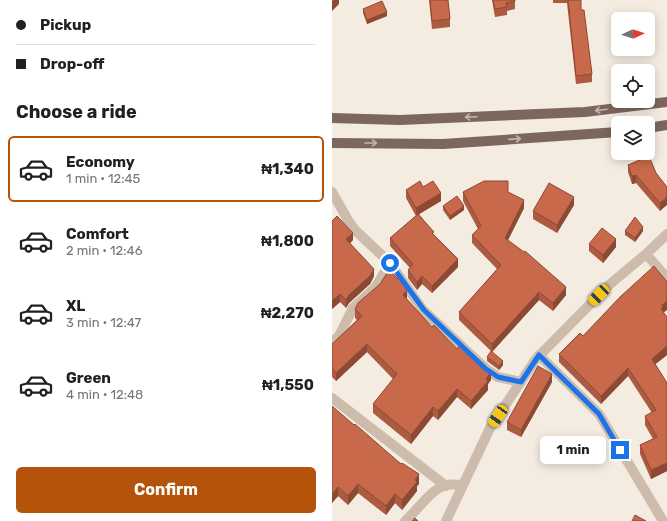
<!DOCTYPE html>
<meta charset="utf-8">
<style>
body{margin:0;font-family:Rubik,sans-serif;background:#f2f2f2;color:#202124;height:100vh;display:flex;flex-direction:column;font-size:15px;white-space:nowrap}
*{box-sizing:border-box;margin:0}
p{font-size:13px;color:#757577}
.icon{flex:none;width:22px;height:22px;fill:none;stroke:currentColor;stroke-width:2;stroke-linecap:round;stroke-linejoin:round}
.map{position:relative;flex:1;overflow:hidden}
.details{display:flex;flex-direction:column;background:#fff;width:332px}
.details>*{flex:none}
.banner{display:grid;align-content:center;height:88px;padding:0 16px;background:#fff}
.needle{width:26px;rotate:86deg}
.fabs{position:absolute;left:279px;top:12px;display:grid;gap:8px}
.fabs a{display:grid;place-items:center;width:44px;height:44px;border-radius:6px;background:#fff;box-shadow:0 2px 10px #0003;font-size:20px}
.end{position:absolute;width:18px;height:18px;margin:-9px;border:5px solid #1a73e8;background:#fff;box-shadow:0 0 0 2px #fff}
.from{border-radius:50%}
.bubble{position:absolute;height:28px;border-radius:6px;background:#fff;box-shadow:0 2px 10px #0003;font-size:13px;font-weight:700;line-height:28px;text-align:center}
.car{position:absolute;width:12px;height:24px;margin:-12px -6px;border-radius:5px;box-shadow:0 0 3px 1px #0007;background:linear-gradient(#f5c518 24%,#345 0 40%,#f5c518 0 76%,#345 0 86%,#f5c518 0)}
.banner b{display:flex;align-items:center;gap:14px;height:38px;font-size:15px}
.banner b+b{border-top:1px solid #e0e0e0}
.banner i{width:10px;height:10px;background:#202124}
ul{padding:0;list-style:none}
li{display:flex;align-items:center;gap:12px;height:66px;margin:0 8px 6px;padding:0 8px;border:2px solid transparent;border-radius:6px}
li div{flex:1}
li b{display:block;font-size:15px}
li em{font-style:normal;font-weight:700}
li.selected{border-color:#b45309}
li>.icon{width:36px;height:36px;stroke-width:1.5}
h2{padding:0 16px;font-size:18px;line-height:48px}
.button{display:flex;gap:8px;margin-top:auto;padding:8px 16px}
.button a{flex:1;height:46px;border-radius:6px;background:#b45309;color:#fff;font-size:16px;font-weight:700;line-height:46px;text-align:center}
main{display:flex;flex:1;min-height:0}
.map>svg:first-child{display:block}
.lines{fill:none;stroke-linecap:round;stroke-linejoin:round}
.minor{stroke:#cdbbac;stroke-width:10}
.major{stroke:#7d675c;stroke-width:10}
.wall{fill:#ac5a40}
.shaded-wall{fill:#8c4a34}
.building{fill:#c8694b;stroke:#8c4a34}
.oneway{stroke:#c2b5ac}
.route{stroke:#1a73e8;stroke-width:5}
</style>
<main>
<section class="details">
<div class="banner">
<b><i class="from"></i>Pickup</b>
<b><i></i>Drop-off</b>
</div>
<h2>Choose a ride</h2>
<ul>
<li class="selected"><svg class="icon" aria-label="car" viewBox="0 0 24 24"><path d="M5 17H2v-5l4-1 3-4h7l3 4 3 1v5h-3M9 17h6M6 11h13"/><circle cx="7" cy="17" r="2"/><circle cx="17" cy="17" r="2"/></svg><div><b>Economy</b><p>1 min · 12:45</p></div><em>₦1,340</em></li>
<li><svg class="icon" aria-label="car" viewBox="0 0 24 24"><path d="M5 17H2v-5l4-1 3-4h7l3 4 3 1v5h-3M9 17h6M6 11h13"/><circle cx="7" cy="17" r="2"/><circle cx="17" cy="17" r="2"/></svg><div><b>Comfort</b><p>2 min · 12:46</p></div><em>₦1,800</em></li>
<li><svg class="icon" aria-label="car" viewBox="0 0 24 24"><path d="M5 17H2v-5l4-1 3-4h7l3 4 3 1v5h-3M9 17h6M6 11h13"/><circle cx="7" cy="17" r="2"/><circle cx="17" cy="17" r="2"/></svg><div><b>XL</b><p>3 min · 12:47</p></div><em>₦2,270</em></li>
<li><svg class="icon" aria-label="car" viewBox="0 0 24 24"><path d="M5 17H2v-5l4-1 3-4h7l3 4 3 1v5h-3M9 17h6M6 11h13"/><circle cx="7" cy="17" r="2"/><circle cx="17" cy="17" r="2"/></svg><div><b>Green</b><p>4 min · 12:48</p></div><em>₦1,550</em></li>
</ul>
<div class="button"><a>Confirm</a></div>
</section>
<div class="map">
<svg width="335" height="521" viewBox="0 0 335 521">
<rect width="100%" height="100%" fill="#f4ebe1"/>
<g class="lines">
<!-- minor -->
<path class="minor" d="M0,192L16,220L23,230L58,263L91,310L154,369L166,377L189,382
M314,254L335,278
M0,342L7,336L21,308L43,288L58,263
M207,355L267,414L331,521
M0,398L114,486
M73,521C85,511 99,489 114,485C119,484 126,485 131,485
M114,521L158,428L204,359L277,285L314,254L335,234"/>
<!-- major -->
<path class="major" d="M0,118L68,120L253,112L335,102
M316,128L335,125
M0,143L111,144L286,132"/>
</g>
<!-- wall -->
<path class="wall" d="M97,0H116L118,19V27L100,29Z
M160,0H183V9L175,11V15L163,17Z
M221,0H249V10L260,74V82L244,84L235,3H221Z
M31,9L55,16L35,24L31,13Z
M296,165L324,173L335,187L328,211L304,183L300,184L296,172Z
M74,190L109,201L87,214L126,267L100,293L90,284L85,290L76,278V270L78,268L58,246V238L84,216L74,198Z
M131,192H176L192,208L176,240L234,295L221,311L207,300L160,352L127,320V312L165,269L140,243V235L146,229L131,201Z
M242,205L225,233L201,219V211Z
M111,206L132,210L118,220L111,210Z
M0,221L21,240L18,243L42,276L38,284L17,303L14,308L8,302L0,309Z
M293,231H311L303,242L293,235Z
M257,244L284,247L271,263L257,251Z
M75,299L100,327L125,349L159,380L156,384V390L139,409L125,397L106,420L101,416L79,444L41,413V404L61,379L35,352L4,381L0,377V344L25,320L23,318V309Z
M335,310L332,312L335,355L323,364L335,383V471L319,479L308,454V445L321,439L313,425V416L320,413L296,376L269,404L227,362V354L251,336Z
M155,357L171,365L167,370L155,361Z
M220,382L189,437L175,430V422Z
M0,406L87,484L85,486V491L70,510L63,503L54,515L26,493L16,505L6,496L0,503Z"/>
<!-- shaded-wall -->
<path class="shaded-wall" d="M3,0H7V4L0,11V3Z
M55,12V16L35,24V20Z
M304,175V183L300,184V176Z
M109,193V201L84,216V208Z
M242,197V205L225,233V225Z
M335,197V205L328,211V203Z
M192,200V208L173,246V238Z
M132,206V210L118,220V216Z
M311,227V231L303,242V238Z
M21,233V240L14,247V239Z
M284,239V247L271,263V255Z
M126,259V267L100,293V286Z
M42,269V276L38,284L17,303L14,308V300L17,295Z
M90,276V284L85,290V282Z
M234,287V295L221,311V303Z
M75,290V299L71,303V295Z
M207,292V300L160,352V344Z
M8,294V302L0,309V301Z
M335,301V310L331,313L329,309L330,305Z
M35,344V352L4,381V373Z
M335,346V355L320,367V359Z
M171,361V365L167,370V366Z
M296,368V376L269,404V396Z
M159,372V380L156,384V390L139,409V401Z
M220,374V382L189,437V430Z
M125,389V397L106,420V411Z
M101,407V416L79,444V435Z
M335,463V471L319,479V470Z
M87,474V484L85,486V491L70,510V500L83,480Z
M26,484V493L16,505V496Z
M6,487V496L0,503V494Z
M63,494V503L54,515V506Z"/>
<!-- building -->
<path class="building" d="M0,0H3L0,3Z
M98,0H116L118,19L100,21Z
M161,0H183V1L174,3L175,7L163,9Z
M236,0H249V10H252L260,74L244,76Z
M50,1L55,12L35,20L31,9Z
M317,156L324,173L335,187V197L328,203L304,175L300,176L296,165Z
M88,181L91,187L101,181L109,193L84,208L74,190Z
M152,181H176V192L192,200L173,238L192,252L193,251L234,287L221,303L207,292L160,344L127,312L169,265L140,235L149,226L131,192Z
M217,183L242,197L225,225L201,211Z
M125,196L132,206L118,216L111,206Z
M86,214L102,232L100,233L126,259L100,286L90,276L85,282L76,270L81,264L58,238Z
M5,216L21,233L14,239L42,269L38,276L17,295L14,300L8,294L0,301V221Z
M303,217L311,227L303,238L293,231Z
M270,228L284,239L271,255L257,244Z
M322,266L335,282V301L330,305L331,307L329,309L335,317V346L320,359L335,383V463L319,470L308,445L325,437L313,416L324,410L296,368L269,396L227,354L248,333L251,336L288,297Z
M57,270L66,279L67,278L75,290L71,295L100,327L102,325L125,349L128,345L146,363L159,372L154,379L156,381L139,401L125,389L106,411L101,407L79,435L41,404L65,374L35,344L4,373L0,368V344L30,316L23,309L26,303L48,284Z
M159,351L171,361L167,366L155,357Z
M206,366L220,374L189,430L175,422Z
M0,406L22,425L23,424L69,464L70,463L87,474L83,480L85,482L70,500L63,494L54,506L26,484L16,496L6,487L0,494Z
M303,515L314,521H300Z
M83,518L86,521H80Z"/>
<!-- one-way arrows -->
<defs><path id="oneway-shaft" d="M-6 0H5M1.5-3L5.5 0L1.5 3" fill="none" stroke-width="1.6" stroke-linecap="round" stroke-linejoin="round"/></defs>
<g class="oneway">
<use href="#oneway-shaft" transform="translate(269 110) rotate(173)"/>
<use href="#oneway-shaft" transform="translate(139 117) rotate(178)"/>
<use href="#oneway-shaft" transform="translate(183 139) rotate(-4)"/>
<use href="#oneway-shaft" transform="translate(39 143)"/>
</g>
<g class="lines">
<!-- route -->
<path class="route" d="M58,263L92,310L154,369L166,377L189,382L207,355L267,414L288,450"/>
</g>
</svg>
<div class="fabs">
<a><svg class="needle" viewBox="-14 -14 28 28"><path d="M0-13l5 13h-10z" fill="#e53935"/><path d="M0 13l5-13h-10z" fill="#757577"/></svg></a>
<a><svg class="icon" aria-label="locate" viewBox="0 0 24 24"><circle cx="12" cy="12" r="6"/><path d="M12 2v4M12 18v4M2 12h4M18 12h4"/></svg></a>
<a><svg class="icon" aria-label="layers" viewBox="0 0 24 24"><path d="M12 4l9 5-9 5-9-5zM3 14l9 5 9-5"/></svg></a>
</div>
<i class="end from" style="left:58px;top:263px"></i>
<i class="end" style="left:288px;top:450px"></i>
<div class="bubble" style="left:208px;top:436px;width:66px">1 min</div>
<i class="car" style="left:267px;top:295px;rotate:225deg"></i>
<i class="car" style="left:166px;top:416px;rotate:214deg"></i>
</div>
</main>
